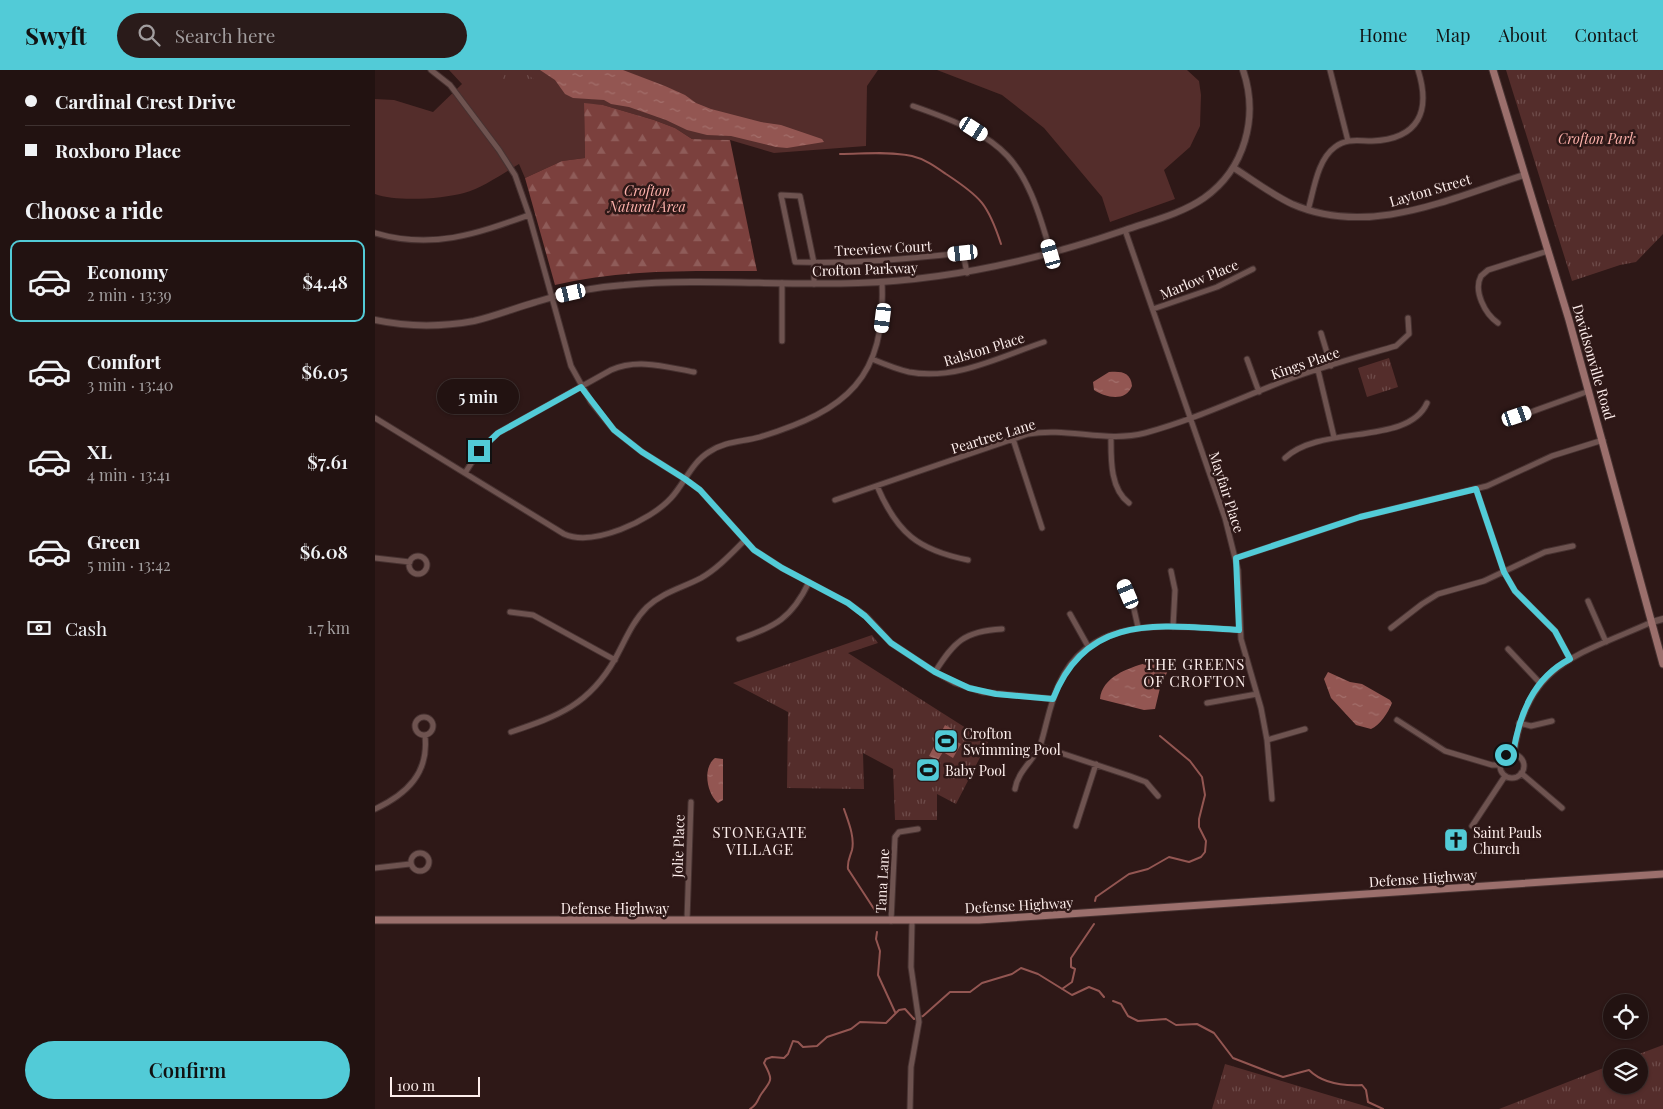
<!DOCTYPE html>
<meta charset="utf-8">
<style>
body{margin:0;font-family:"Playfair Display",serif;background:#2a1b1a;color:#f1f3f6;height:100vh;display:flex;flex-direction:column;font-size:19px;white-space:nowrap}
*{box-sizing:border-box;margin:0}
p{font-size:16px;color:#a29e9f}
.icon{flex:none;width:28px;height:28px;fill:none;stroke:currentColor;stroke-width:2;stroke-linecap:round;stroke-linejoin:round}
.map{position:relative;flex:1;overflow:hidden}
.side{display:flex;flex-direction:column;background:#221211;width:375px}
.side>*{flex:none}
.guide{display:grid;align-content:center;height:110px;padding:0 25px;background:#221211}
.controls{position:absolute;left:1228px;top:924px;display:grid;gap:10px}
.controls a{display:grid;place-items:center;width:45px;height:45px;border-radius:50%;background:#221211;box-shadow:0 1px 4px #0004,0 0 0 1px #3f3231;font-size:25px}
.scale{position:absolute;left:15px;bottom:12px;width:90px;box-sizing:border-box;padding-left:5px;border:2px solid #feefed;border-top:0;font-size:14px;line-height:18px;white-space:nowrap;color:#feefed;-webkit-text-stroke:4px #2e1817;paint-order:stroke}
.end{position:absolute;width:22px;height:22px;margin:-11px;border:6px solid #52cbd7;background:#111;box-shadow:0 0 0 2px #111}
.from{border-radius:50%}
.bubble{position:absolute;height:35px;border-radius:18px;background:#221211;box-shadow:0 1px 4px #0004,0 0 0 1px #3f3231;font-size:16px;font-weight:600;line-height:35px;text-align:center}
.car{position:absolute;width:15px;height:30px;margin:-15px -8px;border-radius:6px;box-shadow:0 0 4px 1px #0007;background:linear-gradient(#fff 24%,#345 0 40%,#fff 0 76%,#345 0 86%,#fff 0)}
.guide b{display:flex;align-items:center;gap:18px;height:48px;font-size:19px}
.guide b+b{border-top:1px solid #3f3231}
.guide i{width:12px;height:12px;background:#f1f3f6}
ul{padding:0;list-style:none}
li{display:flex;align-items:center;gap:15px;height:82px;margin:0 10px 8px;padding:0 15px;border:2px solid transparent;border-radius:10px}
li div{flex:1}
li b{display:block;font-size:19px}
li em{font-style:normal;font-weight:600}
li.selected{border-color:#52cbd7}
li>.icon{width:45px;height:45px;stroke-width:1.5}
h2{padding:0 25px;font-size:22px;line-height:60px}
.pay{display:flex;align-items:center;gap:12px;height:55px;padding:0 25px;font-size:19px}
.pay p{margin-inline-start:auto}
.cta{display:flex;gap:10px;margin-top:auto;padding:10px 25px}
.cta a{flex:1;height:58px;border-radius:30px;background:#52cbd7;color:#111;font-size:20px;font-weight:600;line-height:58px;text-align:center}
header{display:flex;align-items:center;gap:30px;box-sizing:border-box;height:70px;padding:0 25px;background:#52cbd7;color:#111}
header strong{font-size:24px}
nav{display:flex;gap:28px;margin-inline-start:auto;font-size:18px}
.search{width:350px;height:45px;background:#2a1b1a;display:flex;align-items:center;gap:12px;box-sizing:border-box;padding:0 18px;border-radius:28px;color:#a29e9f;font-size:19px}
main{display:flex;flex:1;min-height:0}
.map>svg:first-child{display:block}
.green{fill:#542d2b}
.forest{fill:url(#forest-firs)}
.park{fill:url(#park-tufts)}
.water{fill:url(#water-ripples)}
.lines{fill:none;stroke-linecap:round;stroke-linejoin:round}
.stream{stroke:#935652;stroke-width:2}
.minor-casing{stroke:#473231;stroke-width:7}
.tertiary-casing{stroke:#473231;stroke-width:8}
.secondary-casing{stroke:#473231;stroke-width:9}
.minor{stroke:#6e5350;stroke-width:5}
.tertiary{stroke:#6e5350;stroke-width:6}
.secondary{stroke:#9b6f6c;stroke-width:7}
.route{stroke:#52cbd7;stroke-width:6}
.labels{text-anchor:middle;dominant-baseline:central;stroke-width:5;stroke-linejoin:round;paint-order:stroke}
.park-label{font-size:14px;font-style:italic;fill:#fdb1ab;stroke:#2e1817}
.street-label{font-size:14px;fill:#feefed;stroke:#2e1817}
.poi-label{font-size:14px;fill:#feefed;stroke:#2e1817;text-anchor:start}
.neighbourhood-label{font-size:15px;letter-spacing:1px;fill:#feefed;stroke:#2e1817}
</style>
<header>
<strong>Swyft</strong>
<div class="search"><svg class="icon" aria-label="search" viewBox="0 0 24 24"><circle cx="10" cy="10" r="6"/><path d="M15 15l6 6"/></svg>Search here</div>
<nav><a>Home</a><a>Map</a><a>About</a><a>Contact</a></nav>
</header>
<main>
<section class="side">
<div class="guide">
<b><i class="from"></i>Cardinal Crest Drive</b>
<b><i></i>Roxboro Place</b>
</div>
<h2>Choose a ride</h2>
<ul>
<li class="selected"><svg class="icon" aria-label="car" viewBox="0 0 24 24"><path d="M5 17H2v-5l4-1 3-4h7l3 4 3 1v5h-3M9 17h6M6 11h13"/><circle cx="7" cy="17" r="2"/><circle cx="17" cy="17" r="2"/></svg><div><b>Economy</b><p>2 min · 13:39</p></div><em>$4.48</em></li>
<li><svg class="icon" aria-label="car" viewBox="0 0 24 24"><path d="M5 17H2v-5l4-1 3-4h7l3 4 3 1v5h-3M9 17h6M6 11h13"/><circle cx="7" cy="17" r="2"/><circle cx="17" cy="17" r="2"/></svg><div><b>Comfort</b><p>3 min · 13:40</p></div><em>$6.05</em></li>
<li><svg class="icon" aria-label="car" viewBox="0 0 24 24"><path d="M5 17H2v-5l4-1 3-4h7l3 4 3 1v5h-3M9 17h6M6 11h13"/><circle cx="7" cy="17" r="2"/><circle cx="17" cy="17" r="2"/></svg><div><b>XL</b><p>4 min · 13:41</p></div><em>$7.61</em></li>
<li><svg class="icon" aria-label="car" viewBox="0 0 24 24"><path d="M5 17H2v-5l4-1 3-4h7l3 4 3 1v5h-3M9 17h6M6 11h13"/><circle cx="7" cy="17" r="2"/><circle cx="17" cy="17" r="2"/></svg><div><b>Green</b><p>5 min · 13:42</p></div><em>$6.08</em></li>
</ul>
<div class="pay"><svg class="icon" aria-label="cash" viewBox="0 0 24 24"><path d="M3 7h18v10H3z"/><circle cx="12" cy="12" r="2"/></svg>Cash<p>1.7 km</p></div>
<div class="cta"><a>Confirm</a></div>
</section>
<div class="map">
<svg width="1288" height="1039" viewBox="0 0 1288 1039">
<defs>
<pattern id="forest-firs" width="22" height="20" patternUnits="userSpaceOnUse" patternTransform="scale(1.25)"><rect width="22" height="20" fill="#7b403d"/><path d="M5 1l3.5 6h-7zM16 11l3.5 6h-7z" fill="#8f5c59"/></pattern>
<pattern id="park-tufts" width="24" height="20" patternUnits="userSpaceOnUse" patternTransform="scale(1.25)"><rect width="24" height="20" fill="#542d2b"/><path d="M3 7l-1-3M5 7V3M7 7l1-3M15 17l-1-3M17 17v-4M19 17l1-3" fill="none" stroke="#6e4c4a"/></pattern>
<pattern id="water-ripples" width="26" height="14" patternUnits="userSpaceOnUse" patternTransform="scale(1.25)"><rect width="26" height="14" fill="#935652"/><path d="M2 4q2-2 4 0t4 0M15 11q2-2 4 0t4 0" fill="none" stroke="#a36f6b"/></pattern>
</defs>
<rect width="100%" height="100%" fill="#2e1817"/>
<!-- green -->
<path class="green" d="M74,0H503L492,16L491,76L399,83L355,70L317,69L300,58L279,50L228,35L209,34L210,88L187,91L150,108L144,94C127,104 107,118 89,123C67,129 21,132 0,124V29L19,30L58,42L87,14Z
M562,0H812L824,11L826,25L825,56L815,77L789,100L800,129L735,152L727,127L669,58L627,25Z"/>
<!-- forest -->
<path class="forest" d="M209,33L228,35L279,50L300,58L317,69L355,70L382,201C314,201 247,199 180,215L150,108L187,91L210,88Z"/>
<!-- park -->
<path class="park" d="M132,0H145L165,13L162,17L156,13L149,16L127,10Z
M1131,0H1288V164L1261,192L1245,195L1197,211Z
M1014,288L1023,317L992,327L983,298Z
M497,565L503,573L473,583L613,672L581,734L562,724V750H520L518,699L488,683L489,719L412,718L413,642L358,613Z
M1288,975V1039H1124L1236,995V1015H1264V988L1256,987Z
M850,994L1000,1039H837Z"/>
<!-- water -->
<path class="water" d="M165,0H248L290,16L310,25L321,33L336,39L386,52L406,55L447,69L449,72L412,78L401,77L356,66L332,65L312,60L291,50L254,37L236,34L229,30L198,28L190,24L180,10Z
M734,302C746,301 756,302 757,316C751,332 731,328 719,320L718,312Z
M771,593L792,594L795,596L785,618L780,639L769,640L725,629C727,607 753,598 771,593Z
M953,602L975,612L987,614L1015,630L1017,633C1013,643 1005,655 996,659L981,655L956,628L949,609Z
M570,655L579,660L575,668L586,674L578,688L568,682L563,690L554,686Z
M340,688L348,689V730L343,733C332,724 327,698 340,688Z"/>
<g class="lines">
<!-- stream -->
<path class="stream" d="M465,84C488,84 514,81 537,86C550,89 561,97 571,104C606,127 613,134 626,174
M469,739C473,751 480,767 477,780C475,787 472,791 473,799L501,842
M720,831L721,827L754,804L773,799L794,787L814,792L826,787L830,782L831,771L824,757V749L830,725L827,707L815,691L785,666
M502,862L501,869L505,881L503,905L520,942
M687,919L697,912L700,899L696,897V888L719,854
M738,931L746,934L753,946L763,951L791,949L801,955L822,954L839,963L858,988L894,1002L908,1007L934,1000C948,1014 969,1016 987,1015L991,1020L993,1032L1008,1039
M375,1039C381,1035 382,1032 385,1026C395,1010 400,1013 389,993L391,989L397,987L409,988L413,984L418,971L423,972L428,977L442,976L452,967L476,959L485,952L511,953L524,940L530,939L539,949L548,946L575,922H595L607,913L637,904L646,898L663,904L697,925L714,917L724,921L729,927"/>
<defs>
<path id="minor" d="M56,0L75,15L124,80L140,105L154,145L196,296L216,332L239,360L267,382L310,409L325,420L379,480L407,498L473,533L491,546L516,573L560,602L580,613L607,622L678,629
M955,0L973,71
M538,36C633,69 649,87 676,184
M933,140C939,120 942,90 960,77C972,68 983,71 997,71C1044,69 1056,41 1043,0
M750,160L850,448L863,500L866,569L886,638L892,670L897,729
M0,163C57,180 101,164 154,145
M439,214V193L425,126L406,125L420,192C476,194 532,189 588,183L592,203
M778,239L842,217L878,199
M1123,253C1110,244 1098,221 1106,206L1113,200L1173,181
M946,263L956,296
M407,271V213
M497,289C509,294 521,299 534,302C580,311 627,286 669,272
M872,289L884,322
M943,300L959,367
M1142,347L1214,321
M0,348L189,464C218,477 275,451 296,428C309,414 317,392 334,382C350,371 367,372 385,367C472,340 511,309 507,212
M736,368C736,389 735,419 754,433
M638,369L667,458
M910,388C946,354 1033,376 1052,333
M90,403L104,381L123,363L236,300C263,288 291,297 319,302
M502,416C522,463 543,480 593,490
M1101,419L1129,502L1140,521L1180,561L1195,589
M460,430L653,364C693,357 731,373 770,363C818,350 863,329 909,311C945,297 983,287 1021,276L1034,264L1033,248
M34 495a9 9 0 1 1 18 0a9 9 0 1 1-18 0Z
M0,488L35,492
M861,488L985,447L1112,416L1177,386L1228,370
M796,501L800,520L798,557
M748,512L758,535L763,557
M1213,531L1231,572
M135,542L158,545L240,590
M695,544L714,578
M1016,558L1047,534L1063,524L1109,511L1170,482L1198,476
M364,569C400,557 417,548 434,512
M1133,579L1165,613
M560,602C579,572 589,561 627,559
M832,633L882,624
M40 656a9 9 0 1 1 18 0a9 9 0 1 1-18 0Z
M1022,650L1070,681L1117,695H1125
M1144,653L1156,656L1177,651
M136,662C183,646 214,635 240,589C250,571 257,552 272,537C288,522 307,518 326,508C342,499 356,484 369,471
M892,670L930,659
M665,676L755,706L771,712L783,726
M1139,684C1151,593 1203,585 1277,552
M1125 696a12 12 0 1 1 24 0a12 12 0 1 1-24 0Z
M1146,703L1187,738
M640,719C643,700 660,690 666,673C672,653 675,633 684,614C716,541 801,557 864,560
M0,739C32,724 54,703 50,666
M701,756L721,694
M1097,756L1130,706
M36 792a9 9 0 1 1 18 0a9 9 0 1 1-18 0Z
M0,798L35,794
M312,850L316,732
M516,851L520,767L524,762L543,759
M535,1039L536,997L544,952L536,897L537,852"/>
<path id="tertiary" d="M859,98C878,110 896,124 917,134C994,168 1076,128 1149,105
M0,250C33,257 66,257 99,251C120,246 140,238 161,232C189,223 219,217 249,215C327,208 405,216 483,213C576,210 663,190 750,160C776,151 806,144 829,128C870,99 884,47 868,0
M1277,552L1288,549"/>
<path id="secondary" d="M1118,0L1194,250L1288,594
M0,850H604L1288,804"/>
</defs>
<!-- minor casing -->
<use href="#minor" class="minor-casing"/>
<!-- tertiary casing -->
<use href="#tertiary" class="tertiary-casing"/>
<!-- secondary casing -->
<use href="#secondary" class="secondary-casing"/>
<!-- minor -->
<use href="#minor" class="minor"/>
<!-- tertiary -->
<use href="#tertiary" class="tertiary"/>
<!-- secondary -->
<use href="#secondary" class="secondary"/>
</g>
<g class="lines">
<!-- route -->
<path class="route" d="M104,381L123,363L206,317L239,360L267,382L310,409L325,420L379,480L407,498L473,533L490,546L516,573L560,602L594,618L621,624L678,629C712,541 787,556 864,560L861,488L985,447L1101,419L1129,502L1140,521L1180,561L1195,589C1158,608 1144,645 1138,684L1131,685"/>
</g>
<!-- icons -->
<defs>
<symbol id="stadium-square" viewBox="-11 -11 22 22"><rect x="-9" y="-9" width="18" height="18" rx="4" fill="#52cbd7" stroke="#2e1817"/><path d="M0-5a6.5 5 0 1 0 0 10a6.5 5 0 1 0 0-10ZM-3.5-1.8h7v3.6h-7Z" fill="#111"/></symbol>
<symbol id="church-square" viewBox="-11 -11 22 22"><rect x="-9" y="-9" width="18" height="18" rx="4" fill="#52cbd7" stroke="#2e1817"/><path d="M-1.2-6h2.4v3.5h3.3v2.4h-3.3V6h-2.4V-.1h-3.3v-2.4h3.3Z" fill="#111"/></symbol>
</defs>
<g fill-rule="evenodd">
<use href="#stadium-square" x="557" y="657" width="28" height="28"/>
<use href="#stadium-square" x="539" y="686" width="28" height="28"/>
<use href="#church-square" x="1067" y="756" width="28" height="28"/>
</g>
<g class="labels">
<!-- park labels -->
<g class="park-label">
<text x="1222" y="68">Crofton Park</text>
<text x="272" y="120">Crofton<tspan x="272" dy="16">Natural Area</tspan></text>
</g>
<!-- street labels -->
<g class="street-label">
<text transform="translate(1055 120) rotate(-16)">Layton Street</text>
<text transform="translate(508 178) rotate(-3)">Treeview Court</text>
<text transform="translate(490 199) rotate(-2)">Crofton Parkway</text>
<text transform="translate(824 209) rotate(-22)">Marlow Place</text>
<text transform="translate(609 279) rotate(-17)">Ralston Place</text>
<text transform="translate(1219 292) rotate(74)">Davidsonville Road</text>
<text transform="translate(930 293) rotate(-19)">Kings Place</text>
<text transform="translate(618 366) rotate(-17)">Peartree Lane</text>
<text transform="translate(852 422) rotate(72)">Mayfair Place</text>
<text transform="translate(303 776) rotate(-88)">Jolie Place</text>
<text transform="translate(1048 808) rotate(-4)">Defense Highway</text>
<text transform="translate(507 811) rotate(-87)">Tana Lane</text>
<text transform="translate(644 835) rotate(-3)">Defense Highway</text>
<text x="240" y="838">Defense Highway</text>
</g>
<!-- poi labels -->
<g class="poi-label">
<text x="588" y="663">Crofton<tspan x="588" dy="16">Swimming Pool</tspan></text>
<text x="570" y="700">Baby Pool</text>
<text x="1098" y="762">Saint Pauls<tspan x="1098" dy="16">Church</tspan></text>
</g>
<!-- neighbourhood labels -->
<g class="neighbourhood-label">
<text x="820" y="594">THE GREENS<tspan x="820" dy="17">OF CROFTON</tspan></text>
<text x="385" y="762">STONEGATE<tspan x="385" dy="17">VILLAGE</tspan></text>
</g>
</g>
</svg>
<div class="controls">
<a><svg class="icon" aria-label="locate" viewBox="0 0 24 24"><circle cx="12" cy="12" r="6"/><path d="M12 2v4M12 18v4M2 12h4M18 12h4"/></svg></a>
<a><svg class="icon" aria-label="layers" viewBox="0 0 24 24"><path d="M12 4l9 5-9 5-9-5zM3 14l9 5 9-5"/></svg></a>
</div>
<div class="scale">100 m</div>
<i class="end from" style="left:1131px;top:685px"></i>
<i class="end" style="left:104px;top:381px"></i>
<div class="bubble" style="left:62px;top:309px;width:82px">5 min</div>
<i class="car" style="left:599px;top:59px;rotate:123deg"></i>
<i class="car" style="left:588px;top:183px;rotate:264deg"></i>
<i class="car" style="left:676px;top:184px;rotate:344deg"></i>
<i class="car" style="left:196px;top:223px;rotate:257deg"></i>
<i class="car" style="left:508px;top:248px;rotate:187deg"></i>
<i class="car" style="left:1142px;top:346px;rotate:71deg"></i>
<i class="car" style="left:753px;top:524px;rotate:337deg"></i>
</div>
</main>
